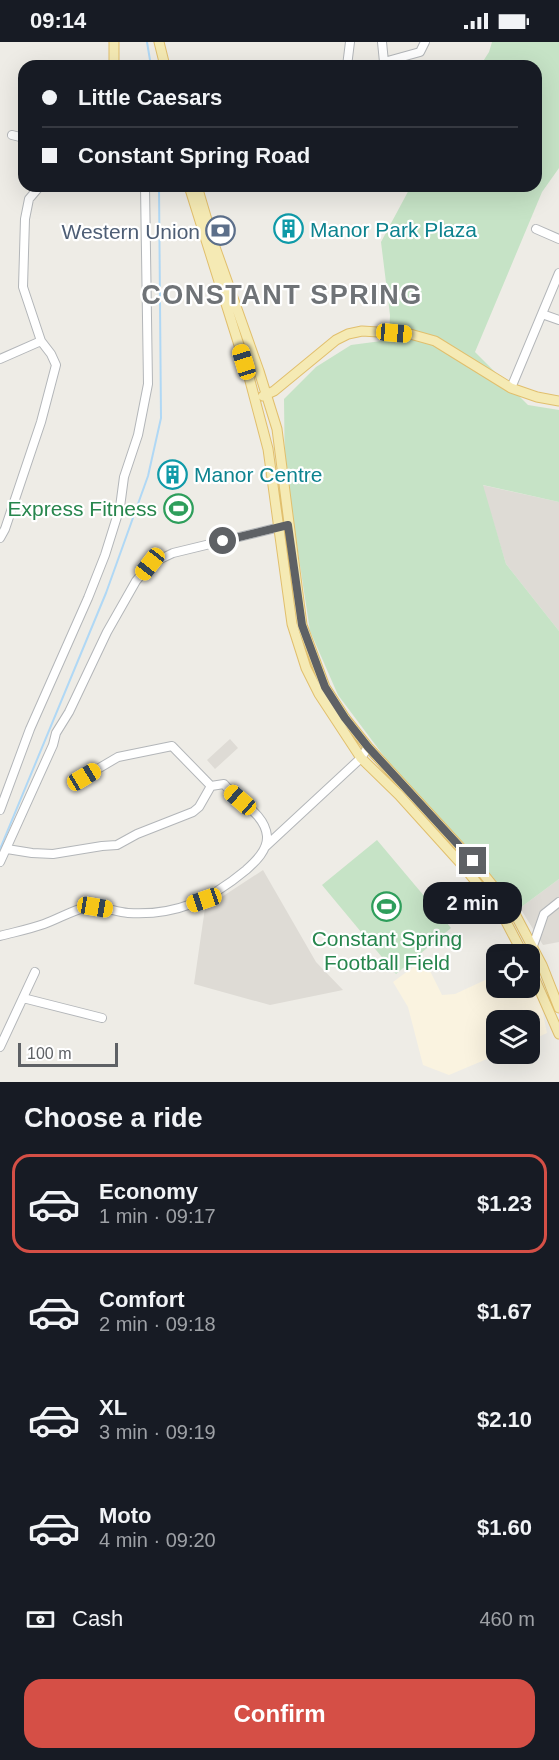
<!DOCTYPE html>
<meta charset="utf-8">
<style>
body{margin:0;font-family:Arial,sans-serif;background:#20242c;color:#f1f3f6;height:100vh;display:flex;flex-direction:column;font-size:22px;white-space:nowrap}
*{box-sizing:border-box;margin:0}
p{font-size:20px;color:#9ea1a6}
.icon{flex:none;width:33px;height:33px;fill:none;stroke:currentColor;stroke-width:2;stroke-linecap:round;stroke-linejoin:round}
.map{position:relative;height:1040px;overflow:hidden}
.panel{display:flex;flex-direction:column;background:#171b24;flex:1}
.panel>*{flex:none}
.hud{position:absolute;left:18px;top:18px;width:524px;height:132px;border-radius:18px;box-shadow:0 6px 24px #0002;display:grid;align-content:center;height:132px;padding:0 24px;background:#171b24}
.controls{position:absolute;left:486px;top:902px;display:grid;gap:12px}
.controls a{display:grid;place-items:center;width:54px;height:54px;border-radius:12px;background:#171b24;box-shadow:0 6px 24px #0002;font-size:30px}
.scale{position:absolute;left:18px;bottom:15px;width:100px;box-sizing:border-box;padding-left:6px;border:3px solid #5e6165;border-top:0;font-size:16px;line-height:21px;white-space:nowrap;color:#5e6165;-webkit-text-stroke:4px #fff;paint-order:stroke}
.end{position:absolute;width:27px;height:27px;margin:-14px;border:8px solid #5e6165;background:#fff;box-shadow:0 0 0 3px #fff}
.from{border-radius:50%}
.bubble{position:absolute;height:42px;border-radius:18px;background:#171b24;box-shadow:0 6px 24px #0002;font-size:20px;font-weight:800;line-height:42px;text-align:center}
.car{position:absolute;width:18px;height:36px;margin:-18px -9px;border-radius:8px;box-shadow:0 0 4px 2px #0007;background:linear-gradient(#f5c518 24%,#345 0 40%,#f5c518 0 76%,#345 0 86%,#f5c518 0)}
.hud b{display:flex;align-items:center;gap:21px;height:57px;font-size:22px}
.hud b+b{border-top:2px solid #363941}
.hud i{width:15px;height:15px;background:#f1f3f6}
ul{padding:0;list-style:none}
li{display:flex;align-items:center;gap:18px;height:99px;margin:0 12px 9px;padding:0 12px;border:3px solid transparent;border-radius:18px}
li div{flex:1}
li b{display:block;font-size:22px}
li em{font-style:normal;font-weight:800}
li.selected{border-color:#d54f46}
li>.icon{width:54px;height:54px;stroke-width:1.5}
h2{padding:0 24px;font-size:27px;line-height:72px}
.pay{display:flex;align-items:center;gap:15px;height:66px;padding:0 24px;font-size:22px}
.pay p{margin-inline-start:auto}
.cta{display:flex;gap:12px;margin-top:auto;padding:12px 24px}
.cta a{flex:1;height:69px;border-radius:18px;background:#d54f46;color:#fff;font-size:24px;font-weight:800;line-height:69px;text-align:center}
.status{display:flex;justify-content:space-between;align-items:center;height:42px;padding:0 30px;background:#171b24;direction:ltr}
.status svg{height:16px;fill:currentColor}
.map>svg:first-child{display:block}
.commercial{fill:#faf3e0}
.education{fill:#dedbd5}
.green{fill:#c6e3c6}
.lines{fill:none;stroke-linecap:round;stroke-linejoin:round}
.stream{stroke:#b0d8f5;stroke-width:2}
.minor-casing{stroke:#b3b6b9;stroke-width:10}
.major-casing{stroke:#e1bf6d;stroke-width:11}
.minor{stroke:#fff;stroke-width:8}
.major{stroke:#f5eab4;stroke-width:9}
.route{stroke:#5e6165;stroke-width:8}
.labels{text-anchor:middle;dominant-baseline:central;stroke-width:4.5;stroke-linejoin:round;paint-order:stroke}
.culture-label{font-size:21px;fill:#0d838f;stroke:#fff;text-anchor:start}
.service-label{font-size:21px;fill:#4e5e75;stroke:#fff;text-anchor:end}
.leisure-label{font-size:21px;fill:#27864d;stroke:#fff;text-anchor:end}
.district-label{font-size:27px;font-weight:bold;letter-spacing:1.5px;fill:#6f7377;stroke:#fff}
</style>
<div class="status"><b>09:14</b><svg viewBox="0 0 49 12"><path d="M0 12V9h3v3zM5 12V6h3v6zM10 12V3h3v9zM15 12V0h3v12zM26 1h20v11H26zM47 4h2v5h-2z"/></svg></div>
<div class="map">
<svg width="559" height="1040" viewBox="0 0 559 1040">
<rect width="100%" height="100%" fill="#eeece6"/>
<!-- commercial -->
<path class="commercial" d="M424,917L442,953L455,952L496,933V945H530V920L533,924L547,991L530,999V978H496V1011H501L449,1033L423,1023L408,965L393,940Z"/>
<!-- education -->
<path class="education" d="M482,443L559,460V589L506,522Z
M230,697L238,706L215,727L207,718Z
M263,828L316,920L343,948L270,963L194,942L205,866Z
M559,837V900L543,903L520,866Z"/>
<!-- green -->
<path class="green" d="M492,0H559V126L542,150L475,310L528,363L559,368V460L483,443L506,522L559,589V837L520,866L443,787L413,753L338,653L310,589L296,497L285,441L284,357L316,325L351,303L389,298L390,273L381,200L411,144H536V24H480L489,10Z
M377,798L451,886L396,932L322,843Z"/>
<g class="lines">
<!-- stream -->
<path class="stream" d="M147,0L151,24
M0,807L106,551L148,434L161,376L159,144"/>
<defs>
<path id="minor" d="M382,0L384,20
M347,24L350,0
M377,24L384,20L420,10L425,0
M12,93L24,96
M536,187L559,197
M542,272L559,278
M0,317L41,299
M511,346L559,231
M0,496L5,487L41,380L56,323L51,312L41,299L23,245L25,177L29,157L40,144
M0,768L30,687L88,556L105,513L120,465L124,435L138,393L148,342L145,144
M265,805L361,716L368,705
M7,807L32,811L53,812L102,804L117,803L137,792L193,770L199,765L211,744
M0,820L53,703L56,691L69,670L107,590L136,539L150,522L173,511L288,483
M0,894C15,890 30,887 44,882C58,877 73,868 87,865C100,863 115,870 128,871C176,874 210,858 246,828C255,820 268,808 267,794C265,771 236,758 224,742L211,744L172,704L118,715L84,735
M533,904L544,872L559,860
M23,956L102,976
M0,1005L35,930"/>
<path id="major" d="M159,0L165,24
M114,24V0
M189,144L249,335L268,407L292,582L306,626L319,652L361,716L399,753L464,825L502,872L523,912
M197,144L215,205L259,329L277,387L302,583L325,645L345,676L368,705L473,819L514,870L542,923L559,966
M263,354L274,349L336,298L348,292L362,289L410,292L435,299L511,346L537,355L559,359
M530,926L559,992"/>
</defs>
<!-- minor casing -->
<use href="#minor" class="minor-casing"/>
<!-- major casing -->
<use href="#major" class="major-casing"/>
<!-- minor -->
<use href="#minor" class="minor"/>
<!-- major -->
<use href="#major" class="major"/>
</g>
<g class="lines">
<!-- route -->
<path class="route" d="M223,499L288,483L302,583L325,645L345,676L368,705L473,819"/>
</g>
<!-- icons -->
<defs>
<symbol id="building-ring" viewBox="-11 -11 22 22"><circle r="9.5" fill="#fff" stroke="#0f9aa8" stroke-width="1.5"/><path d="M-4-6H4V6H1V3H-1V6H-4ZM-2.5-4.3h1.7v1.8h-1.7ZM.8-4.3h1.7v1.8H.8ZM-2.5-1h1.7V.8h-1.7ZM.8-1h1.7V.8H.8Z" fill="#0f9aa8"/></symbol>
<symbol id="bank-ring" viewBox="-11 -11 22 22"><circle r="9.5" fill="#fff" stroke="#5c6f8a" stroke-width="1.5"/><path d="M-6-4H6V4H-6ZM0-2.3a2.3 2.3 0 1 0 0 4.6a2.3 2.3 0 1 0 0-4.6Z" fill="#5c6f8a"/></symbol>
<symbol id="stadium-ring" viewBox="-11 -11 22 22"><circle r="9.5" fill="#fff" stroke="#2e9e5b" stroke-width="1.5"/><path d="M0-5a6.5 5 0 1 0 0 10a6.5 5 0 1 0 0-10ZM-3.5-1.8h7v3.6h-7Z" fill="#2e9e5b"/></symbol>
</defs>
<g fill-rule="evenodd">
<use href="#building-ring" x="272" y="170" width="33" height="33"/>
<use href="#bank-ring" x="204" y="172" width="33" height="33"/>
<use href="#building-ring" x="156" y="416" width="33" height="33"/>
<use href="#stadium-ring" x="162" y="450" width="33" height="33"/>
<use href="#stadium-ring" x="370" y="848" width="33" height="33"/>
</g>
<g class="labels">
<!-- culture labels -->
<g class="culture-label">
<text x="310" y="187">Manor Park Plaza</text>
<text x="194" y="432">Manor Centre</text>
</g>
<!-- service labels -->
<g class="service-label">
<text x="200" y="189">Western Union</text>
</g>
<!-- leisure labels -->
<g class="leisure-label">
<text x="157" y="466">Express Fitness</text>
<text x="387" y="896" text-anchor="middle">Constant Spring<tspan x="387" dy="24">Football Field</tspan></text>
</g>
<!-- district labels -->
<g class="district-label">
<text x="282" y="253">CONSTANT SPRING</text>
</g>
</g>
</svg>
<div class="controls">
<a><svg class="icon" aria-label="locate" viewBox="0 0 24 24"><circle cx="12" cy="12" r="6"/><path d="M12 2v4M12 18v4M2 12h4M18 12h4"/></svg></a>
<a><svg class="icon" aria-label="layers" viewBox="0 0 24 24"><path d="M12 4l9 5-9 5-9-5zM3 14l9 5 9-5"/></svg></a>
</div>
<div class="scale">100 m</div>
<i class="end from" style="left:223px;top:499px"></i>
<i class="end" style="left:473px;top:819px"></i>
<div class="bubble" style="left:423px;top:840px;width:99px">2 min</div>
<i class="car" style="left:394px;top:291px;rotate:95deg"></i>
<i class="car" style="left:244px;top:320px;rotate:343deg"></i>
<i class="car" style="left:150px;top:522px;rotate:218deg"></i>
<i class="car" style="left:84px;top:735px;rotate:59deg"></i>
<i class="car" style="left:240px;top:758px;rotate:311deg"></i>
<i class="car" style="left:204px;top:858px;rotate:251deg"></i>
<i class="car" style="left:95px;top:865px;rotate:99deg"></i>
<div class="hud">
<b><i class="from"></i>Little Caesars</b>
<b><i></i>Constant Spring Road</b>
</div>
</div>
<section class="panel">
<h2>Choose a ride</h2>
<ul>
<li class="selected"><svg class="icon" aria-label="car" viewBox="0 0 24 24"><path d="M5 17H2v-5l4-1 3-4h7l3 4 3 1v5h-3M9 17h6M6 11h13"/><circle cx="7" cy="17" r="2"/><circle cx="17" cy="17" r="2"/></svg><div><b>Economy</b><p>1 min · 09:17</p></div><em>$1.23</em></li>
<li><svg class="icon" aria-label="car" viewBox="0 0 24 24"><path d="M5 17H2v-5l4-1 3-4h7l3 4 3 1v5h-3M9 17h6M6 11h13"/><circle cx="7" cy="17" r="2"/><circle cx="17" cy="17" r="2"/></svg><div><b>Comfort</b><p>2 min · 09:18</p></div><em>$1.67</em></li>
<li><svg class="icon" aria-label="car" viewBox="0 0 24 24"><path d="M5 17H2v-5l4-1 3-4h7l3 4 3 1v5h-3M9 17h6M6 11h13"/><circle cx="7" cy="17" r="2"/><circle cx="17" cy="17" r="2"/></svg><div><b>XL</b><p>3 min · 09:19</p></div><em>$2.10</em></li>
<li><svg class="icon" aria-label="car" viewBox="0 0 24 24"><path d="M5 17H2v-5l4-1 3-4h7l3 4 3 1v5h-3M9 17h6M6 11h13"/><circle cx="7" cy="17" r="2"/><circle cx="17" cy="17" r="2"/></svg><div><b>Moto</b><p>4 min · 09:20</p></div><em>$1.60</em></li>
</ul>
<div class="pay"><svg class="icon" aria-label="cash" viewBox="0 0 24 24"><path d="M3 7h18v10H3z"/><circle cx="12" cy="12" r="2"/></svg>Cash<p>460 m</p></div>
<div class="cta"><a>Confirm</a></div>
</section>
